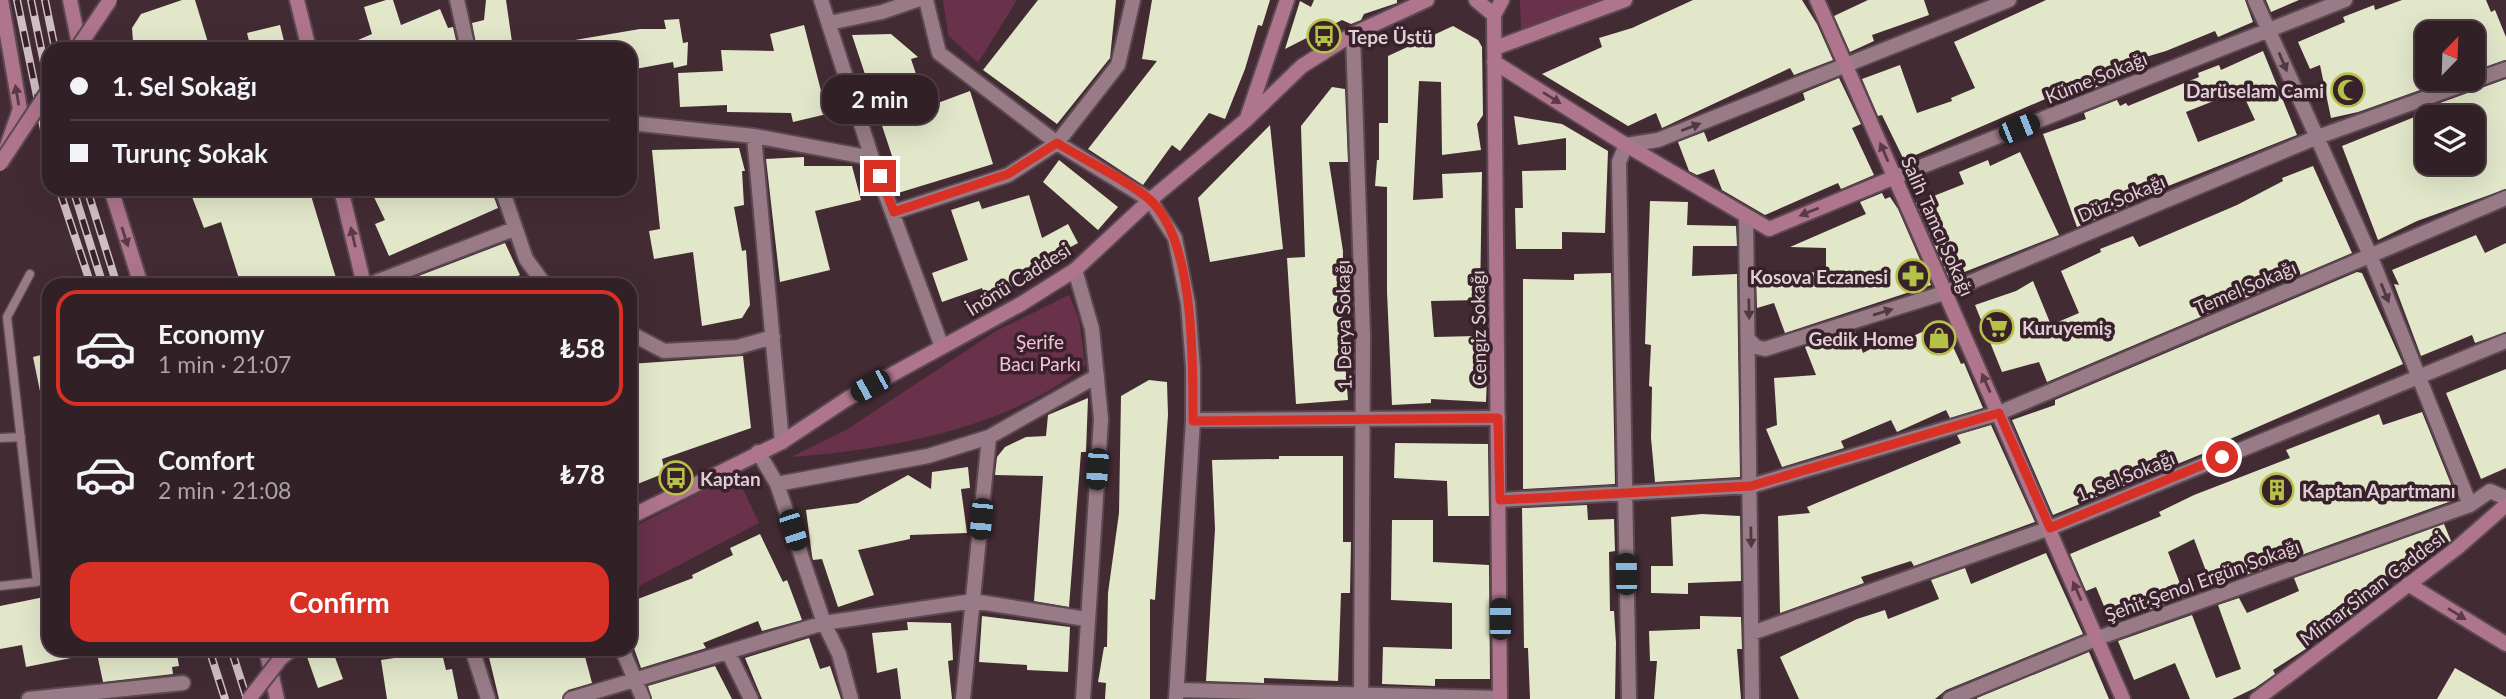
<!DOCTYPE html>
<meta charset="utf-8">
<style>
body{margin:0;font-family:Lato,sans-serif;background:#3a282f;color:#f1f3f6;height:100vh;display:flex;flex-direction:column;font-size:26px;white-space:nowrap}
*{box-sizing:border-box;margin:0}
p{font-size:23px;color:#a8a3a7}
.icon{flex:none;width:38px;height:38px;fill:none;stroke:currentColor;stroke-width:2;stroke-linecap:round;stroke-linejoin:round}
.map{position:relative;flex:1;overflow:hidden}
.side{position:absolute;left:42px;top:278px;width:595px;height:378px;display:flex;flex-direction:column;background:#322027;border-radius:21px;box-shadow:0 7px 28px #0002,0 0 0 2px #4d3e44}
.side>*{flex:none}
.guide{position:absolute;left:42px;top:42px;width:595px;height:154px;border-radius:21px;box-shadow:0 7px 28px #0002,0 0 0 2px #4d3e44;display:grid;align-content:center;height:154px;padding:0 28px;background:#322027}
.needle{width:46px;rotate:23deg}
.buttons{position:absolute;left:2415px;top:21px;display:grid;gap:14px}
.buttons a{display:grid;place-items:center;width:70px;height:70px;border-radius:14px;background:#322027;box-shadow:0 7px 28px #0002,0 0 0 2px #4d3e44;font-size:35px}
.end{position:absolute;width:32px;height:32px;margin:-16px;border:9px solid #d93025;background:#fff;box-shadow:0 0 0 4px #fff}
.from{border-radius:50%}
.bubble{position:absolute;height:49px;border-radius:21px;background:#322027;box-shadow:0 7px 28px #0002,0 0 0 2px #4d3e44;font-size:23px;font-weight:700;line-height:49px;text-align:center}
.car{position:absolute;width:21px;height:42px;margin:-21px -10px;border-radius:9px;box-shadow:0 0 5px 2px #0007;background:linear-gradient(#222 24%,#8ab4d8 0 40%,#222 0 76%,#8ab4d8 0 86%,#222 0)}
.guide b{display:flex;align-items:center;gap:24px;height:66px;font-size:26px}
.guide b+b{border-top:2px solid #4d3e44}
.guide i{width:18px;height:18px;background:#f1f3f6}
ul{padding:12px 0 0;list-style:none}
li{display:flex;align-items:center;gap:21px;height:116px;margin:0 14px 10px;padding:0 14px;border:4px solid transparent;border-radius:21px}
li div{flex:1}
li b{display:block;font-size:26px}
li em{font-style:normal;font-weight:700}
li.active{border-color:#d93025}
li>.icon{width:63px;height:63px;stroke-width:1.5}
.cta{display:flex;gap:14px;margin-top:auto;padding:14px 28px}
.cta a{flex:1;height:80px;border-radius:21px;background:#d93025;color:#fff;font-size:28px;font-weight:700;line-height:80px;text-align:center}
.map>svg:first-child{display:block}
.green{fill:#69324a}
.building{fill:#e2e7ca;fill-rule:evenodd}
.lines{fill:none;stroke-linecap:round;stroke-linejoin:round}
.lane-casing{stroke:#5c4850;stroke-width:11}
.street-casing{stroke:#5c4850;stroke-width:18}
.secondary-casing{stroke:#5c4850;stroke-width:18}
.lane{stroke:#987b86;stroke-width:8}
.street{stroke:#987b86;stroke-width:14}
.secondary{stroke:#ae758d;stroke-width:14}
.rail-casing{stroke:#cfbec4;stroke-width:8}
.rail{stroke:#38212a;stroke-width:5;stroke-dasharray:16;stroke-linecap:butt}
.secondary-bridge-casing{stroke:#5c4850;stroke-width:18;stroke-linecap:butt}
.secondary-bridge{stroke:#ae758d;stroke-width:14}
.oneway{fill:#503841}
.oneway2{fill:#5b3a48}
.route{stroke:#d93025;stroke-width:9}
.labels{text-anchor:middle;dominant-baseline:central;stroke-width:7;stroke-linejoin:round;paint-order:stroke}
.poi-label{font-size:19px;font-weight:bold;fill:#dfcfd5;stroke:#38212a;text-anchor:start}
.street-label{font-size:19px;fill:#dfcfd5;stroke:#38212a}
.park-label{font-size:19px;fill:#f4c3d6;stroke:#38212a}
</style>
<div class="map">
<svg width="2506" height="699" viewBox="0 0 2506 699">
<rect width="100%" height="100%" fill="#432b34"/>
<!-- green -->
<path class="green" d="M943,0H1017L978,63L948,35Z
M1520,0H1606L1521,30Z
M1069,295L1079,319L1085,365C1011,428 885,450 791,457L846,430L996,331Z
M736,474L759,523L630,591V529Z"/>
<!-- building -->
<path class="building" d="M182,0H195L210,49H140L133,41L132,28L141,14Z
M386,0H393L401,25L440,9L448,28L453,27L458,49H337L372,34L364,7Z
M486,0H506L513,49H477L472,23L484,20Z
M1038,0H1116L1110,58L1057,124L983,70Z
M1152,0H1270L1262,26L1258,25L1245,69L1225,119L1209,113L1180,151L1172,145L1143,185L1088,149L1157,61L1142,59Z
M1314,0H1397V3L1364,14L1361,20L1351,24L1342,20L1285,49L1300,1L1311,7Z
M1693,0H1802L1817,24L1833,60L1794,75L1790,68L1662,128L1656,113L1628,126L1542,74L1602,47L1599,38L1632,28Z
M1868,0H1924L1929,15L1872,35L1874,41L1850,52L1834,16Z
M2046,0H2245L2253,22L2218,37L2215,31L2166,51L2105,69L2110,82L2076,95L2073,87L1904,160L1882,115L1878,116L1862,79L1900,65L1917,113L1952,101L1951,98L1975,88L1954,42Z
M2266,0H2299L2271,12Z
M2402,0H2486L2491,12L2495,10L2506,37V60L2473,71V33H2427V79H2451L2358,112L2331,118L2320,65L2310,69L2298,42L2345,22L2343,17L2374,5L2375,10Z
M679,19L683,43L688,42L687,65L674,68L673,62L630,70V49H570L569,41L640,29H666L664,20Z
M280,25L286,49H251L247,33Z
M804,25L827,114L793,122L791,113L727,112V105L680,107L678,73L723,71L721,50L774,51L770,34Z
M1453,26L1478,40L1482,47L1483,115L1477,124L1481,150L1442,155L1441,82L1419,81L1413,200L1443,198L1442,174L1482,172L1480,300L1431,301L1434,337L1476,336L1477,376H1487L1486,402L1431,399V403L1392,405L1387,292V187L1375,186L1377,160H1379V123H1388V56Z
M891,34L918,57L911,59L927,107L970,91L993,164L898,193L890,167L895,165L852,35Z
M2263,51L2297,135L2158,190L2159,193L2077,227L2043,134L2086,119L2084,113L2117,100L2120,106L2126,103L2128,106L2199,77L2198,73L2219,65L2221,70ZM2241,90L2255,120L2198,142L2186,112Z
M1839,78L1861,124L1852,128L1874,175L1841,189L1838,183L1765,215L1722,190L1714,169L1697,175L1689,171L1678,142L1704,132L1708,142L1805,100L1803,93Z
M2506,79V189L2417,221L2378,240L2342,146L2427,112V163H2473V117H2445L2440,103Z
M1332,87L1345,89L1348,162H1329L1343,251L1342,323L1348,400L1296,404L1287,258L1305,257L1301,126Z
M1514,116L1562,124L1608,151L1605,233L1562,232V249H1516L1515,208H1523L1522,171L1566,170V138L1518,145Z
M1270,125L1283,249L1210,262L1198,198Z
M739,148L745,171H742L744,205L734,207L742,251L746,250L750,305L742,318L702,326L693,252L654,259L649,231L660,229L652,150Z
M2020,152L2059,235L1949,278L1916,203L1964,184L1959,172L1988,160L1990,166Z
M804,157V166H852L861,200L815,211L830,270L780,282L766,159Z
M1059,160L1118,207L1098,230L1043,182Z
M2313,166L2352,253L2047,382L2039,362L2002,372L1975,305L2016,291L2033,281L2051,325L2079,313L2061,271L2101,252L2100,249L2133,236L2139,247L2237,205L2283,181L2282,178Z
M189,189H309L336,278L319,285H241L221,222L204,228Z
M370,189H491L498,208L389,256L375,224L385,220Z
M1882,193L1885,199L1890,197L1898,209L1931,285L1785,333L1774,303L1757,308L1756,274L1826,272V248L1790,247L1866,214L1860,202Z
M1029,195L1042,238L1068,224L1078,243L1013,278L1016,284L987,301L982,288L942,302L932,273L968,260L951,210L979,201L982,209Z
M1650,201L1688,202L1687,225L1736,226L1737,246H1693L1692,276L1737,274L1740,477L1655,482L1651,438L1652,387L1649,386L1651,345L1645,344Z
M2476,235L2485,253L2506,243V332L2475,343L2472,335L2421,356L2394,284L2399,285L2392,270Z
M505,243L520,275L498,285H395Z
M2357,272L2362,273L2403,364L2230,439L2231,442L2053,515L2012,420L2055,405V400Z
M1611,273L1615,484L1523,489V279L1574,280V274Z
M1942,323L1961,364L1964,363L1983,408L1950,418L1946,410L1897,432L1891,420L1841,441L1844,448L1782,467L1766,429L1777,425L1774,378L1816,375L1805,347L1855,331L1863,353L1899,334L1902,341Z
M49,353V401H42L33,357Z
M743,356L751,428L662,459L665,473L630,487V364Z
M2506,369V468L2481,479L2446,393Z
M1149,380L1167,382L1168,415L1155,600L1150,599V699H1105L1106,683L1098,682L1104,647H1107L1108,593L1119,513L1121,396Z
M1088,398L1086,452H1081L1069,607L1034,601L1043,476L995,475L997,457L1005,447L1026,437L1046,436L1048,415Z
M2422,412L2457,499L2212,587L2194,539L2168,552L2185,597L2111,623L2096,587L2086,591L2070,554L2161,516L2159,512L2194,495L2290,458L2286,450L2379,414L2383,425Z
M1991,425L2035,522L1914,566L1911,561L1861,577L1864,583L1780,613L1778,516L1810,513L1807,507L1961,443L1957,435Z
M1395,443L1488,444L1489,516H1448L1447,481L1394,478Z
M1279,456H1343V542H1351L1350,593H1341L1338,681L1264,678V683L1206,681L1215,529L1212,460L1279,459Z
M968,467L970,488L961,489L967,533L910,535V539L858,550L874,595L838,607L822,559L813,560L812,556L806,510L858,503L908,475L931,489L932,472Z
M1587,505L1588,520L1614,519L1615,551L1609,552L1610,611H1614L1616,643L1615,699H1530L1528,648H1524L1522,508Z
M1702,514L1740,516L1741,581L1688,583V594L1651,593V566H1673L1671,517Z
M1392,520H1433V562L1489,565L1490,679H1435V686L1382,684L1383,647L1452,649V603L1391,600Z
M2444,524L2451,541L2425,555L2427,559L2392,574L2350,609L2353,614L2307,634L2312,645L2273,670L2275,674L2255,688L2232,699H2190L2175,663L2134,680L2118,641L2192,615L2216,678L2241,669L2218,605L2239,598L2247,613L2299,591L2294,578Z
M760,534L783,582L787,580L802,620L762,631L758,621L703,643L706,648L641,668L630,637V602L693,578L692,575L733,555L730,548Z
M2046,553L2083,634L1946,690L1935,699H1799L1780,657L1857,619L1885,610L1888,619L1939,599L1931,580L1965,568L1971,584Z
M49,596V649H80L81,656L26,667L22,645L0,649V606Z
M982,616L1070,627L1068,672L1027,670V665L979,662Z
M1700,616L1741,617L1742,649H1737L1741,699H1654L1657,661H1650L1649,631L1700,629Z
M907,622L951,623L953,660L948,661L952,699H901L897,668L877,673L872,633L908,630Z
M809,638L820,669L830,666L841,699H762L745,658Z
M96,649H176L179,666L172,667L173,674L103,682Z
M321,649H332L343,679L318,688L306,654Z
M420,649H441L446,670L452,669L458,699H387L381,660L421,654Z
M487,649H583L592,683L568,690L562,699H499Z
M2089,652L2109,699H1977V698Z
M715,666L732,699H652L648,686Z
M2455,668L2506,697V699H2437Z"/>
<g class="lines">
<defs>
<path id="lane" d="M0,438L21,437
M0,586L37,582L7,317L30,274"/>
<path id="street" d="M457,0L468,49
M821,0L872,158L942,347
M926,0L939,53L1057,143L1150,200L1175,238L1188,304L1193,368V420L1176,699
M2255,0L2370,255L2470,505
M829,23L882,12L917,0
M1353,34L1363,337L1361,699
M630,123L754,136L872,158
M754,136L782,442
M1895,177L2345,0
M502,189L526,259L545,285
M894,212L1008,175L1057,143L1118,65L1133,0
M1746,217L1752,699
M1075,270L1092,329L1101,419L1083,699
M368,285L514,229
M630,333L664,351L738,347L773,337
M1750,341L1756,347L1765,349L1947,292L2315,138L2506,69
M1193,420L1498,418
M758,452L777,484L824,623L839,654L851,699
M777,484L928,456L989,437L1097,376
M1500,500L1751,486L1999,413L2506,198
M1752,633L2050,528L2506,341
M472,649L488,699
M622,649L643,699
M728,652L751,699
M1177,690L1500,698
M29,699L183,683
M571,699L824,623L973,601L1086,619
M963,699L989,437
M1629,699L1619,162L1626,145L1658,140L2009,0
M1950,699L2098,638L2470,505L2490,491L2506,498"/>
<path id="secondary" d="M1,0L20,109L5,152
M70,0L80,49
M297,0L309,49
M1476,0L1494,15
M1817,0L2123,699
M1495,48L1625,0
M1494,62L1626,145L1769,229L1895,177
M1247,118L1287,0
M111,189L141,285
M341,189L364,285
M630,517L782,442L847,399L1021,304L1075,270L1150,200L1246,120L1302,66L1353,34L1427,0
M2408,584L2506,644
M266,649L277,699
M1500,699L1494,15L1502,0
M2257,699L2457,548L2506,505"/>
</defs>
<!-- lane casing -->
<use href="#lane" class="lane-casing"/>
<!-- street casing -->
<use href="#street" class="street-casing"/>
<!-- secondary casing -->
<use href="#secondary" class="secondary-casing"/>
<!-- lane -->
<use href="#lane" class="lane"/>
<!-- street -->
<use href="#street" class="street"/>
<!-- secondary -->
<use href="#secondary" class="secondary"/>
<defs>
<path id="rail" d="M17,0L49,154
M31,0L49,87
M45,0L55,49
M59,189L91,285
M73,189L103,285
M87,189L117,285
M209,649L225,699
M231,649L247,699"/>
</defs>
<!-- rail casing -->
<use href="#rail" class="rail-casing"/>
<!-- rail -->
<use href="#rail" class="rail"/>
<defs>
<path id="secondary-bridge" d="M77,49L110,0
M0,164L49,90
M249,699L281,658L292,649"/>
</defs>
<!-- secondary-bridge casing -->
<use href="#secondary-bridge" class="secondary-bridge-casing"/>
<!-- secondary-bridge -->
<use href="#secondary-bridge" class="secondary-bridge"/>
</g>
<!-- one-way arrows -->
<defs><path id="oneway-solid" d="M-6-.8H1V-3.2L6.5 0L1 3.2V.8H-6Z" transform="scale(1.75)"/></defs>
<g class="oneway">
<use href="#oneway-solid" transform="translate(2283 62) rotate(67)"/>
<use href="#oneway-solid" transform="translate(1691 127) rotate(-21)"/>
<use href="#oneway-solid" transform="translate(2385 293) rotate(68)"/>
<use href="#oneway-solid" transform="translate(1749 309) rotate(89)"/>
<use href="#oneway-solid" transform="translate(1883 312) rotate(-17)"/>
<use href="#oneway-solid" transform="translate(1751 537) rotate(89)"/>
</g>
<g class="oneway2">
<use href="#oneway-solid" transform="translate(17 95) rotate(-100)"/>
<use href="#oneway-solid" transform="translate(1552 98) rotate(32)"/>
<use href="#oneway-solid" transform="translate(1884 152) rotate(-113)"/>
<use href="#oneway-solid" transform="translate(1809 212) rotate(158)"/>
<use href="#oneway-solid" transform="translate(125 237) rotate(72)"/>
<use href="#oneway-solid" transform="translate(353 237) rotate(-103)"/>
<use href="#oneway-solid" transform="translate(1986 383) rotate(-114)"/>
<use href="#oneway-solid" transform="translate(2077 591) rotate(-114)"/>
<use href="#oneway-solid" transform="translate(2457 614) rotate(32)"/>
</g>
<g class="lines">
<!-- route -->
<path class="route" d="M880,176L894,212L1008,174L1057,143C1084,160 1126,179 1149,199C1195,239 1193,363 1193,421L1498,418L1500,500L1751,486L1999,413L2050,528L2222,457"/>
</g>
<!-- icons -->
<defs>
<symbol id="bus-ring" viewBox="-11 -11 22 22"><circle r="9.5" fill="#38212a" stroke="#b6c148" stroke-width="1.5"/><path d="M-5-6H5V4H4V6H2V4H-2V6H-4V4H-5ZM-3.5-4V0h7V-4ZM-3.5 1.2v1.5H-2V1.2ZM2 1.2v1.5H3.5V1.2Z" fill="#b6c148"/></symbol>
<symbol id="mosque-ring" viewBox="-11 -11 22 22"><circle r="9.5" fill="#38212a" stroke="#b6c148" stroke-width="1.5"/><path d="M3.5-4.9A6 6 0 1 0 3.5 4.9A5 5 0 1 1 3.5-4.9Z" fill="#b6c148"/></symbol>
<symbol id="pharmacy-ring" viewBox="-11 -11 22 22"><circle r="9.5" fill="#38212a" stroke="#b6c148" stroke-width="1.5"/><path d="M-2-6h4v4h4v4h-4v4h-4v-4h-4v-4h4Z" fill="#b6c148"/></symbol>
<symbol id="supermarket-ring" viewBox="-11 -11 22 22"><circle r="9.5" fill="#38212a" stroke="#b6c148" stroke-width="1.5"/><path d="M-6-5.5h2.5l.6 2H6L4.5 2H-2.5L-4.4-4H-6ZM-1.5 3.2a1.3 1.3 0 1 0 .1 0ZM3 3.2a1.3 1.3 0 1 0 .1 0Z" fill="#b6c148"/></symbol>
<symbol id="shop-ring" viewBox="-11 -11 22 22"><circle r="9.5" fill="#38212a" stroke="#b6c148" stroke-width="1.5"/><path d="M-5-2.5h2.3a2.7 3.5 0 0 1 5.4 0H5L5.5 6h-11ZM-1.5-2.5h3a1.5 2.3 0 0 0-3 0Z" fill="#b6c148"/></symbol>
<symbol id="building-ring" viewBox="-11 -11 22 22"><circle r="9.5" fill="#38212a" stroke="#b6c148" stroke-width="1.5"/><path d="M-4-6H4V6H1V3H-1V6H-4ZM-2.5-4.3h1.7v1.8h-1.7ZM.8-4.3h1.7v1.8H.8ZM-2.5-1h1.7V.8h-1.7ZM.8-1h1.7V.8H.8Z" fill="#b6c148"/></symbol>
</defs>
<g fill-rule="evenodd">
<use href="#bus-ring" x="1305" y="17" width="38" height="38"/>
<use href="#mosque-ring" x="2329" y="71" width="38" height="38"/>
<use href="#pharmacy-ring" x="1894" y="257" width="38" height="38"/>
<use href="#supermarket-ring" x="1978" y="308" width="38" height="38"/>
<use href="#shop-ring" x="1920" y="319" width="38" height="38"/>
<use href="#bus-ring" x="657" y="459" width="38" height="38"/>
<use href="#building-ring" x="2258" y="471" width="38" height="38"/>
</g>
<g class="labels">
<!-- poi labels -->
<g class="poi-label">
<text x="1348" y="36">Tepe Üstü</text>
<text x="2324" y="90" text-anchor="end">Darüselam Cami</text>
<text x="1888" y="276" text-anchor="end">Kosova Eczanesi</text>
<text x="2022" y="327">Kuruyemiş</text>
<text x="1914" y="338" text-anchor="end">Gedik Home</text>
<text x="700" y="478">Kaptan</text>
<text x="2302" y="490">Kaptan Apartmanı</text>
</g>
<!-- street labels -->
<g class="street-label">
<text transform="translate(2096 77) rotate(-22)">Küme Sokağı</text>
<text transform="translate(2121 198) rotate(-23)">Düz Sokağı</text>
<text transform="translate(1938 226) rotate(66)">Salih Tamcı Sokağı</text>
<text transform="translate(1018 279) rotate(-32)">İnönü Caddesi</text>
<text transform="translate(2245 287) rotate(-23)">Temel Sokağı</text>
<text transform="translate(1343 325) rotate(-91)">1. Derya Sokağı</text>
<text transform="translate(1478 328) rotate(-91)">Cengiz Sokağı</text>
<text transform="translate(2125 476) rotate(-22)">1. Sel Sokağı</text>
<text transform="translate(2202 580) rotate(-20)">Şehit Şenol Ergün Sokağı</text>
<text transform="translate(2372 588) rotate(-37)">Mimar Sinan Caddesi</text>
</g>
<!-- park labels -->
<g class="park-label">
<text x="1040" y="341">Şerife<tspan x="1040" dy="22">Bacı Parkı</tspan></text>
</g>
</g>
</svg>
<div class="buttons">
<a><svg class="needle" viewBox="-14 -14 28 28"><path d="M0-13l5 13h-10z" fill="#e53935"/><path d="M0 13l5-13h-10z" fill="#a8a3a7"/></svg></a>
<a><svg class="icon" aria-label="layers" viewBox="0 0 24 24"><path d="M12 4l9 5-9 5-9-5zM3 14l9 5 9-5"/></svg></a>
</div>
<i class="end from" style="left:2222px;top:457px"></i>
<i class="end" style="left:880px;top:176px"></i>
<div class="bubble" style="left:822px;top:75px;width:116px">2 min</div>
<i class="car" style="left:2019px;top:128px;rotate:68deg"></i>
<i class="car" style="left:870px;top:386px;rotate:241deg"></i>
<i class="car" style="left:1097px;top:469px;rotate:184deg"></i>
<i class="car" style="left:981px;top:519px;rotate:185deg"></i>
<i class="car" style="left:793px;top:530px;rotate:162deg"></i>
<i class="car" style="left:1626px;top:574px;rotate:359deg"></i>
<i class="car" style="left:1500px;top:619px;rotate:0deg"></i>
<div class="guide">
<b><i class="from"></i>1. Sel Sokağı</b>
<b><i></i>Turunç Sokak</b>
</div>
<section class="side">
<ul>
<li class="active"><svg class="icon" aria-label="car" viewBox="0 0 24 24"><path d="M5 17H2v-5l4-1 3-4h7l3 4 3 1v5h-3M9 17h6M6 11h13"/><circle cx="7" cy="17" r="2"/><circle cx="17" cy="17" r="2"/></svg><div><b>Economy</b><p>1 min · 21:07</p></div><em>₺58</em></li>
<li><svg class="icon" aria-label="car" viewBox="0 0 24 24"><path d="M5 17H2v-5l4-1 3-4h7l3 4 3 1v5h-3M9 17h6M6 11h13"/><circle cx="7" cy="17" r="2"/><circle cx="17" cy="17" r="2"/></svg><div><b>Comfort</b><p>2 min · 21:08</p></div><em>₺78</em></li>
</ul>
<div class="cta"><a>Confirm</a></div>
</section>
</div>
